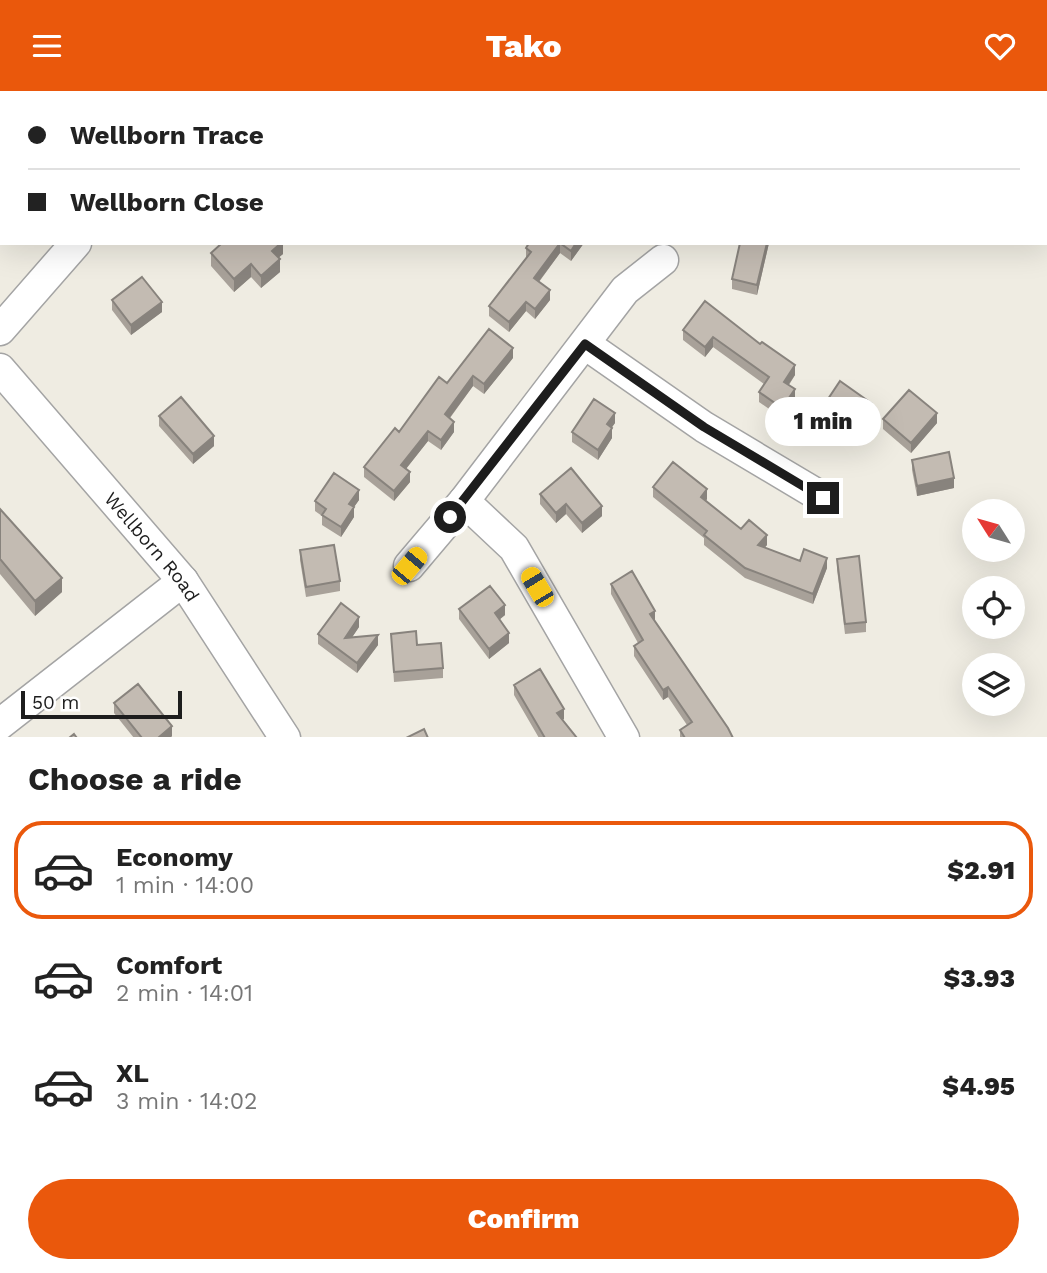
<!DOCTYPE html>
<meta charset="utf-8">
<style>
body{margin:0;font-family:"Work Sans",sans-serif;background:#f2f2f2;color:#222;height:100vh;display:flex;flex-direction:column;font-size:26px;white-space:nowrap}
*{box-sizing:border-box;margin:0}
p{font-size:23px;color:#767676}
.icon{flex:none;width:38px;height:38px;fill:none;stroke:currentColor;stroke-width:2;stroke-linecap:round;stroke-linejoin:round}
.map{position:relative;height:646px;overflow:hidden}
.side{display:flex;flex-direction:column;background:#fff;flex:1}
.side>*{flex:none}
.guide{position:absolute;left:0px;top:0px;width:1048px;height:154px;box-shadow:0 7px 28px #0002;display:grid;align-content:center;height:154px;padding:0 28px;background:#fff}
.needle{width:46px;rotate:307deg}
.tools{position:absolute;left:962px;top:408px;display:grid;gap:14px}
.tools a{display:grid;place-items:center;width:63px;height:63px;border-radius:50%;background:#fff;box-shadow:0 7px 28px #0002;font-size:35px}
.scale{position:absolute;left:21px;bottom:18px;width:161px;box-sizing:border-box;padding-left:7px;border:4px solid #1d1d1d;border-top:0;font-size:19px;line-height:24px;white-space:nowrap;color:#1d1d1d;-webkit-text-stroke:5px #fff;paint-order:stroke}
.end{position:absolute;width:32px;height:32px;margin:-16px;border:9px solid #1d1d1d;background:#fff;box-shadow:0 0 0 4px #fff}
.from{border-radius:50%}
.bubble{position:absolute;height:49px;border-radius:24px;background:#fff;box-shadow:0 7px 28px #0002;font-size:23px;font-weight:800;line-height:49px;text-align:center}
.car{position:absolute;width:21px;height:42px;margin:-21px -10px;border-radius:9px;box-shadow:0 0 5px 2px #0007;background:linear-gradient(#f5c518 24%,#345 0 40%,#f5c518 0 76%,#345 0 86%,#f5c518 0)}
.guide b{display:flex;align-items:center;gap:24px;height:66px;font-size:26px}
.guide b+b{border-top:2px solid #e0e0e0}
.guide i{width:18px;height:18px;background:#222}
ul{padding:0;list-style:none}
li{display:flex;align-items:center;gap:21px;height:98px;margin:0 14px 10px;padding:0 14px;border:4px solid transparent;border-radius:28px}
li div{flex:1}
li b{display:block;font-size:26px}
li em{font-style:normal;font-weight:800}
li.on{border-color:#ea580c}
li>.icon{width:63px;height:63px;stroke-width:1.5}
h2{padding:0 28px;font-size:32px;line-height:84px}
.action{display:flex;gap:14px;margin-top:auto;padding:14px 28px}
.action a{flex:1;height:80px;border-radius:42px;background:#ea580c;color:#fff;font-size:28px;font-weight:800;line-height:80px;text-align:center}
header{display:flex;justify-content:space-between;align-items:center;height:91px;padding:0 28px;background:#ea580c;color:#fff;font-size:32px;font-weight:800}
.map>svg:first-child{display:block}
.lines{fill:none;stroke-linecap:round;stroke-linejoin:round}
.minor-casing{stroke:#a4a4a4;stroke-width:33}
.minor{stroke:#fff;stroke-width:30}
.wall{fill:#a8a199}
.shaded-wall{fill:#88837d}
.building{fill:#c3bbb2;stroke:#88837d;stroke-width:2}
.route{stroke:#1d1d1d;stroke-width:9}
.labels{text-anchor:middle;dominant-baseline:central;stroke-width:5;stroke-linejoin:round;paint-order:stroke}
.street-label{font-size:19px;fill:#1d1d1d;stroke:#fff}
</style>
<header><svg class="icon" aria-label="menu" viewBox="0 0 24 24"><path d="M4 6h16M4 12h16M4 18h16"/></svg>Tako<svg class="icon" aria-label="heart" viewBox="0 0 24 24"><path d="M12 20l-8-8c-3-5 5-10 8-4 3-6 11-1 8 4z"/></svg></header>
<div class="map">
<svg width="1047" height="647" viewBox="0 0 1047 647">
<rect width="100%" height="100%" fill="#efece2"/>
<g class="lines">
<defs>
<g id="minor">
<path d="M320,2L322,0"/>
<path d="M0,239L76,152"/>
<path d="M585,253L704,336L823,407"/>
<path id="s1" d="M0,278L183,490L285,647"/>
<path d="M464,410L514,457L624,647"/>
<path d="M409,475L464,410L625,199L663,169"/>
<path d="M0,633L183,490"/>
</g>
</defs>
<!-- minor casing -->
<use href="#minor" class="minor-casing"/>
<!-- minor -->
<use href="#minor" class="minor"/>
</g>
<!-- wall -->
<path class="wall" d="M283,152V163L278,167L280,181L261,197L251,186L234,201L211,175V162Z
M529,152H584L571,170L560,162L539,191L550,209L535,228L526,220L509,241L489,225V215L526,167V157Z
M740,152H769L757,204L732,198V188Z
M112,209L162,221L131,244L112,219Z
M705,210L795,284L789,294L795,308L782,327L759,311V301L764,293L713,256L705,266L683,249V239Z
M513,267L484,303L473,295L450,327L454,341L441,359L428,350L406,378L410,391L394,410L364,386V376L447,292Z
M824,314L871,322L855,345L824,324Z
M159,325L214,355L193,373L159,335Z
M883,328L937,332L911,362L883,338Z
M615,332L612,336V347L598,369L572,351V341Z
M912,369L954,397L917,405L912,379Z
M653,396L707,408L706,410L741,438L767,454L764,457L800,470L827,477L813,513L745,487L704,454V447L653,406Z
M540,403L602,425L582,442L566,423L556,432L540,413Z
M359,409L354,416V426L341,446L322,434V425L315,420V410Z
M0,418L62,501L35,525L0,483Z
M300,459L340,490V500L306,506L300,469Z
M837,468L866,531V541L845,543L837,478Z
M611,493L655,530L733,647H680V639L687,634L668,606L663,609L634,565V555L638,552L611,503Z
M459,518L505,524L499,529L509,552L489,568L459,528Z
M359,536L352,546L378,554L357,582L318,553V543Z
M391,543L417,554L443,577V587L394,591Z
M514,594L564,628L562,629L577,647H539L514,604Z
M114,612L172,645L170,647H134L114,622Z"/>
<!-- shaded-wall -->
<path class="shaded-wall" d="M281,152H283V163L272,172V160Z
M560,152V162L534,197V187Z
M576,152H584L571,170V160Z
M767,152H769L757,204V194Z
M280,168V181L261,197V185Z
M251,173V186L234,201V188Z
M550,199V209L535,228V218Z
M162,211V221L131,244V234Z
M526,211V220L509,241V231Z
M713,246V256L705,266V256Z
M513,257V267L484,303V293Z
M795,274V284L784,300V291Z
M473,285V295L445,333V323Z
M795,298V308L782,327V317Z
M871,312V322L855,345V335Z
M615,322V332L607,343V333Z
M937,322V332L911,362V352Z
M454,331V341L441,359V349Z
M612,337V347L598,369V359Z
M428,340V350L401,384V374Z
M214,345V355L193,373V363Z
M410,381V391L394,410V400Z
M954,387V397L917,405V395Z
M707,398V408L701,416V406Z
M359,399V409L349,423V413Z
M566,413V423L556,432V422Z
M602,415V425L582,442V432Z
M354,416V426L341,446V436Z
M767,444V454L758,464V454Z
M827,467V477L813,513V503Z
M62,487V501L35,525V510Z
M505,514V524L495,532V522Z
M655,520V530L650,523Z
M359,526V536L345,557V547Z
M509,542V552L489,568V558Z
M378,544V554L357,582V572Z
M668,596V606L663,609V599Z
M564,618V628L557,632V622Z
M172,635V645L170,647H158Z"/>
<!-- building -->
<path class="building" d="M120,0H183L184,2H117Z
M0,72L2,73V105H0Z
M1046,72L1047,73V113L1046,112Z
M222,152H281L272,160L280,168L261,185L251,173L234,188L211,162Z
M529,152H560L534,187L550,199L535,218L526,211L509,231L489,215L531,161L526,157Z
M560,152H576L571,160Z
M740,152H767L757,194L732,188Z
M142,186L162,211L131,234L112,209Z
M705,210L760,253L762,251L795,274L784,291L795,298L782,317L759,301L769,286L713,246L705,256L683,239Z
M489,238L513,257L484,293L473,285L445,323L454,331L441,349L428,340L401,374L410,381L394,400L364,376L395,337L399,341L439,286L447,292Z
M840,290L871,312L855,335L824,314Z
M909,299L937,322L911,352L883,328Z
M181,306L214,345L193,363L159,325Z
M594,308L615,322L607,333L612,337L598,359L572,341Z
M949,361L954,387L917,395L912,369Z
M673,371L707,398L701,406L741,438L749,429L767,444L758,454L800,470L804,458L827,467L813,503L745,477L704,444L707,440L653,396Z
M571,377L602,415L582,432L566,413L556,422L540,403Z
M334,382L359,399L349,413L354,416L341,436L322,424L326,418L315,410Z
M0,418L62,487L35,510L0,468Z
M334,454L340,490L306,496L300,459Z
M859,465L866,531L845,533L837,468Z
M632,480L655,520L650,523L728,637L733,647H685L680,639L692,631L668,596L663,599L634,555L643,549L611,493Z
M490,495L505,514L495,522L509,542L489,558L459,518Z
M341,512L359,526L345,547L378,544L357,572L318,543Z
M416,540L417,554L441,552L443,577L394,581L391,543Z
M540,578L564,618L557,622L577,647H545L514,594Z
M138,593L172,635L158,647H142L114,612Z
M424,638L428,647H406Z
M74,643L77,647H69Z"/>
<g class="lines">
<!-- route -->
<path class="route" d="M450,426L585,253L704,336L823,407"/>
</g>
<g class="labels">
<!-- street labels -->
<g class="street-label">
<text stroke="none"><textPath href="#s1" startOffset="234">Wellborn Road</textPath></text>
</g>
</g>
</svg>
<div class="tools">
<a><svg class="needle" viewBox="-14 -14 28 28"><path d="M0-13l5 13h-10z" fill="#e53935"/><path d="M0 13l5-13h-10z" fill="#767676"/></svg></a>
<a><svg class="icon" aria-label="locate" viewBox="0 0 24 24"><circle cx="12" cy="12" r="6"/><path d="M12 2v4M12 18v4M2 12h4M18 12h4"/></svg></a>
<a><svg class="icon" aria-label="layers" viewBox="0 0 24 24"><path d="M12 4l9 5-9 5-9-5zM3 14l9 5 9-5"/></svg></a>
</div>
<div class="scale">50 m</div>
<i class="end from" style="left:450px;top:426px"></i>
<i class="end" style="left:823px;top:407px"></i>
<div class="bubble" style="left:765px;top:306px;width:116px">1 min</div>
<i class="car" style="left:409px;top:475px;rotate:40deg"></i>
<i class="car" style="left:537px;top:496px;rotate:329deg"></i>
<div class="guide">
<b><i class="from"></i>Wellborn Trace</b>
<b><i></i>Wellborn Close</b>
</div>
</div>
<section class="side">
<h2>Choose a ride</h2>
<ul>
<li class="on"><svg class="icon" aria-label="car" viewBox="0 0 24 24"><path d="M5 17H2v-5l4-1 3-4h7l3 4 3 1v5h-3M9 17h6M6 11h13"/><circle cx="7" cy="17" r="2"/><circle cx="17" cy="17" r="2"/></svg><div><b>Economy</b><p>1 min · 14:00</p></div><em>$2.91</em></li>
<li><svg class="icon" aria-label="car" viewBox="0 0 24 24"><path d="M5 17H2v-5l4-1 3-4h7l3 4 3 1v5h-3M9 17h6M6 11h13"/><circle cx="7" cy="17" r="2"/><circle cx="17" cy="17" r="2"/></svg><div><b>Comfort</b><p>2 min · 14:01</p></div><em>$3.93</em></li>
<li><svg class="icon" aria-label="car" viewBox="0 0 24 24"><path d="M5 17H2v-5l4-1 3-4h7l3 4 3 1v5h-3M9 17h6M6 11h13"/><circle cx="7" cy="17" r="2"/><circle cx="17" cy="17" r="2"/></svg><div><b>XL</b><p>3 min · 14:02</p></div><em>$4.95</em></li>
</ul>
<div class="action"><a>Confirm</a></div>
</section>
